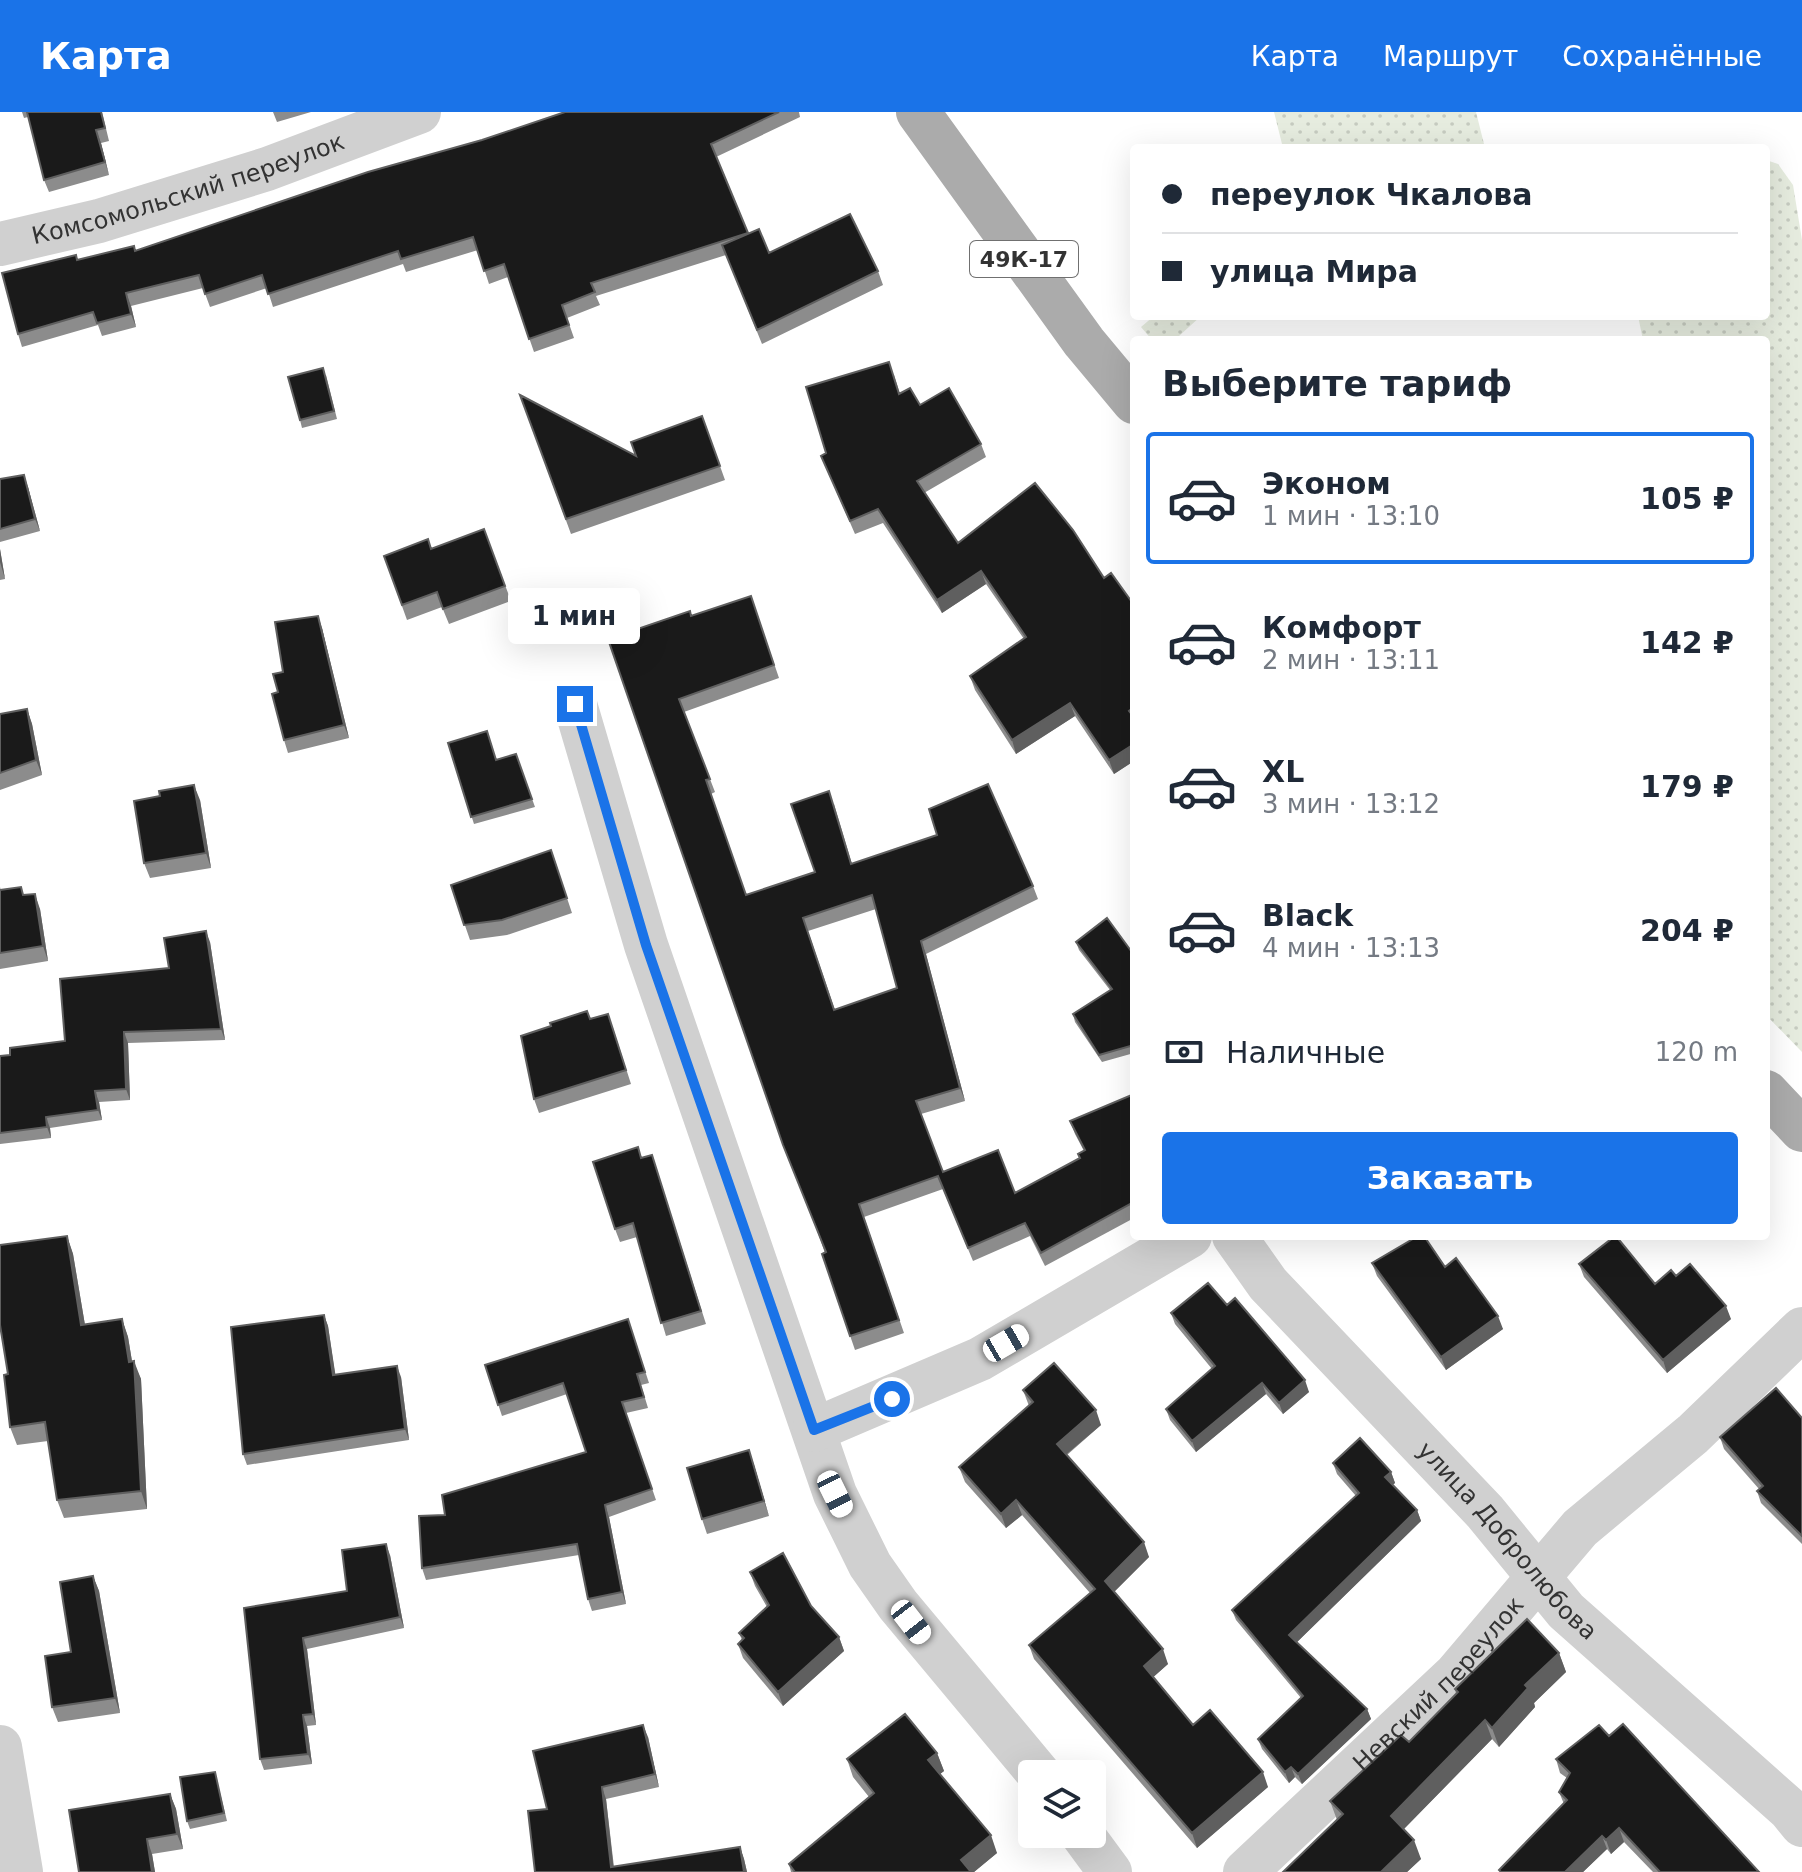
<!DOCTYPE html>
<html lang="ru">
<meta charset="utf-8">
<style>
body{margin:0;font-family:"DejaVu Sans",sans-serif;background:#f6f6f7;color:#1f2937;height:100vh;display:flex;flex-direction:column;font-size:30px;white-space:nowrap}
*{box-sizing:border-box;margin:0}
p{font-size:26px;color:#747a83}
.icon{flex:none;width:44px;height:44px;fill:none;stroke:currentColor;stroke-width:2;stroke-linecap:round;stroke-linejoin:round}
.map{position:relative;flex:1;overflow:hidden}
.details{position:absolute;left:1130px;top:224px;width:640px;height:904px;display:flex;flex-direction:column;background:#fff;border-radius:8px;box-shadow:0 8px 32px #0002}
.details>*{flex:none}
.hud{position:absolute;left:1130px;top:32px;width:640px;height:176px;border-radius:8px;box-shadow:0 8px 32px #0002;display:grid;align-content:center;height:176px;padding:0 32px;background:#fff}
.controls{position:absolute;left:1018px;top:1648px;display:grid;gap:16px}
.controls a{display:grid;place-items:center;width:88px;height:88px;border-radius:8px;background:#fff;box-shadow:0 8px 32px #0002;font-size:40px}
.end{position:absolute;width:36px;height:36px;margin:-18px;border:10px solid #1a73e8;background:#fff;box-shadow:0 0 0 4px #fff}
.from{border-radius:50%}
.bubble{position:absolute;height:56px;border-radius:8px;background:#fff;box-shadow:0 8px 32px #0002;font-size:26px;font-weight:700;line-height:56px;text-align:center}
.car{position:absolute;width:24px;height:48px;margin:-24px -12px;border-radius:10px;box-shadow:0 0 6px 2px #0007;background:linear-gradient(#fff 24%,#345 0 40%,#fff 0 76%,#345 0 86%,#fff 0)}
.hud b{display:flex;align-items:center;gap:28px;height:76px;font-size:30px}
.hud b+b{border-top:2px solid #e0e1e3}
.hud i{width:20px;height:20px;background:#1f2937}
ul{padding:0;list-style:none}
li{display:flex;align-items:center;gap:24px;height:132px;margin:0 16px 12px;padding:0 16px;border:4px solid transparent;border-radius:8px}
li div{flex:1}
li b{display:block;font-size:30px}
li em{font-style:normal;font-weight:700}
li.active{border-color:#1a73e8}
li>.icon{width:72px;height:72px;stroke-width:1.5}
h2{padding:0 32px;font-size:36px;line-height:96px}
.pay{display:flex;align-items:center;gap:20px;height:88px;padding:0 32px;font-size:30px}
.pay p{margin-inline-start:auto}
.cta{display:flex;gap:16px;margin-top:auto;padding:16px 32px}
.cta a{flex:1;height:92px;border-radius:8px;background:#1a73e8;color:#fff;font-size:32px;font-weight:700;line-height:92px;text-align:center}
header{display:flex;align-items:center;gap:48px;box-sizing:border-box;height:112px;padding:0 40px;background:#1a73e8;color:#fff}
header strong{font-size:38px}
nav{display:flex;gap:44px;margin-inline-start:auto;font-size:28px}
.map>svg:first-child{display:block}
.grass{fill:url(#grass-dots)}
.lines{fill:none;stroke-linecap:round;stroke-linejoin:round}
.minor{stroke:#d0d0d0;stroke-width:44}
.major{stroke:#ababab;stroke-width:44}
.wall{fill:#8c8c8c;fill-rule:evenodd}
.shaded-wall{fill:#5f5f5f}
.building{fill:#1a1a1a;stroke:#5f5f5f;stroke-width:2;fill-rule:evenodd}
.route{stroke:#1a73e8;stroke-width:10}
.labels{text-anchor:middle;dominant-baseline:central;stroke-width:8;stroke-linejoin:round;paint-order:stroke}
.shield{fill:#fff;stroke:#707070;stroke-width:2}
.shield-label{font-size:22px;font-weight:bold;fill:#333}
.street-label{font-size:24px;fill:#333;stroke:#fff}
</style>
<header>
<strong>Карта</strong>
<nav><a>Карта</a><a>Маршрут</a><a>Сохранённые</a></nav>
</header>
<div class="map">
<svg width="1802" height="1760" viewBox="0 0 1802 1760">
<defs>
<pattern id="grass-dots" width="8" height="8" patternUnits="userSpaceOnUse" patternTransform="scale(2)"><rect width="8" height="8" fill="#e6ecdf"/><path d="M2 2h.1M6 6h.1" fill="none" stroke="#c6cbc0" stroke-width="1.8" stroke-linecap="round"/></pattern>
</defs>
<rect width="100%" height="100%" fill="#fff"/>
<!-- grass -->
<path class="grass" d="M1274,0H1476L1485,36H1283Z
M1766,48L1778,52L1793,73L1802,128V940L1766,903V228H1643L1638,204H1766Z
M1154,204H1201L1179,224L1181,228H1152L1141,215Z"/>
<g class="lines">
<!-- minor -->
<g class="minor">
<path id="s1" d="M0,132L99,109L267,57L419,0"/>
<path d="M575,592L646,833L835,1382L870,1453L898,1493L1039,1662"/>
<path id="s2" d="M1234,1124L1268,1172L1485,1400L1566,1499L1789,1697L1802,1713"/>
<path d="M814,1318L980,1247L1190,1124"/>
<path d="M0,1635L21,1760"/>
<path d="M1082,1722L1110,1760"/>
<path id="s3" d="M1245,1760L1456,1562L1580,1416L1693,1322L1802,1217"/>
</g>
<!-- major -->
<path class="major" d="M918,0L1084,230L1134,290
M1766,980L1802,1018"/>
</g>
<!-- wall -->
<path class="wall" d="M22,0H102L109,29L101,31L109,63L49,80L44,68L28,5L24,6Z
M273,0H311L277,10Z
M565,0H799L800,5L716,45L748,122L769,141L878,159L883,173L762,232L726,143L596,184L600,193L567,206L574,226L534,240L508,165L489,172L478,138L406,160L403,152L273,195L267,176L210,195L203,176L131,194L136,215L102,224L98,213L22,235L18,222L136,139L482,28Z
M326,263L337,307L302,316L300,308Z
M894,263L900,282L981,332L986,345L924,381L958,431L1104,466L1134,493V649L1114,662L1075,604L1016,642L975,578L970,564L1024,527L986,472L942,501L883,411L855,422L821,344L826,341Z
M520,283L636,344L702,304L725,368L571,422Z
M0,367L28,375L40,419L0,430Z
M484,417L511,489L449,512L442,495L407,508L384,444L431,437Z
M0,437L5,467L0,468Z
M751,484L779,566L684,600L715,680L711,682L746,783L815,760L834,692L852,752L1033,774L1038,787L926,842L965,989L921,1002L943,1060L1015,1081L1080,1046L1084,1039L1075,1022L1070,1009L1134,982V1106L1045,1154L1030,1124L973,1149L943,1077L864,1105L904,1221L855,1238L822,1142L825,1141L608,527L691,504ZM876,797L897,876L835,898L808,819Z
M322,516L349,626L288,641L284,628L278,580L283,560Z
M27,597L32,612L42,663L0,678V602Z
M448,631L497,648L516,642L535,695L474,712Z
M200,688L211,756L150,766L144,751Z
M551,738L572,801L507,823L470,828L451,773Z
M0,775L1,779L24,783L40,797L48,849L0,857Z
M210,830L225,928L128,931L130,988L99,990L102,1008L50,1016L51,1026L0,1032V944L10,943L65,929L169,856Z
M1076,830L1134,843V941L1102,950L1075,910L1073,902L1110,878L1079,838Z
M590,907L613,916L631,972L539,1001L534,987Z
M652,1043L706,1212L666,1224L637,1125L620,1130L615,1117L642,1046Z
M67,1124L73,1142L85,1213L122,1207L128,1225L132,1249L141,1267L147,1397L64,1406L57,1388L48,1329L17,1333L10,1315L8,1262Z
M1372,1151L1445,1155L1503,1217L1446,1258L1377,1164Z
M1579,1152L1655,1172L1731,1207L1667,1261L1584,1165Z
M1227,1193L1309,1280L1283,1302L1266,1282L1196,1340L1170,1308L1166,1297L1212,1257L1175,1212L1171,1201Z
M324,1203L328,1214L335,1262L401,1265L409,1328L247,1353L243,1342Z
M628,1207L649,1271L641,1273L648,1296L626,1301L656,1388L609,1405L626,1492L592,1499L588,1487L579,1443L426,1468L422,1456L445,1403L586,1340L567,1282L502,1304L485,1253Z
M1023,1278L1101,1313L1067,1343L1149,1445L1114,1480L1168,1552L1153,1565L1193,1613L1268,1675L1197,1736L1034,1547L1029,1533L1090,1481L1022,1403L1006,1416L965,1370L959,1355L1029,1294Z
M1802,1306V1432L1761,1391L1757,1379L1759,1377L1724,1337L1720,1325Z
M1333,1351L1391,1360L1395,1371L1392,1373L1417,1398L1421,1409L1297,1530L1367,1597L1371,1607L1302,1672L1295,1665L1289,1671L1262,1637L1258,1627L1301,1586L1236,1508L1232,1498L1356,1384L1337,1362Z
M754,1353L769,1404L707,1422L702,1407Z
M390,1443L404,1516L307,1537L316,1613L307,1614L312,1652L264,1658L260,1647L244,1496L347,1479Z
M750,1460L811,1494L839,1525L844,1539L783,1594L743,1546L738,1532L742,1528L739,1521L767,1495L755,1474Z
M93,1464L99,1479L120,1601L58,1610L52,1595L71,1540Z
M1559,1541L1566,1560L1534,1591L1535,1595L1499,1635L1492,1627L1404,1717L1421,1747L1407,1760H1283L1337,1708L1330,1689L1409,1630L1456,1582L1455,1577Z
M1609,1624L1759,1760H1653L1624,1730L1611,1742L1607,1737L1583,1760H1500L1499,1758L1564,1692L1559,1680L1567,1666L1560,1661L1556,1647Z
M648,1625L659,1675L606,1687L614,1755L740,1735L744,1747L747,1760H535L547,1697Z
M937,1641L944,1659L940,1662L997,1741L974,1760H791L789,1752L869,1685L853,1665L847,1647Z
M215,1660L227,1709L190,1717L187,1709Z
M170,1682L176,1697L183,1737L152,1742L155,1760H79Z"/>
<!-- shaded-wall -->
<path class="shaded-wall" d="M96,18L101,31L109,63L105,50Z
M126,181L131,194L136,215L131,202Z
M24,363L28,375L40,419L35,407Z
M0,437L5,467L0,450Z
M981,459L986,472L942,501L937,488Z
M318,504L322,516L349,626L344,613Z
M1070,591L1075,604L1016,642L1012,628Z
M27,597L32,612L42,663L36,648Z
M1134,632V649L1114,662L1109,648Z
M194,673L200,688L211,756L206,741Z
M35,782L40,797L48,849L43,834Z
M206,819L210,830L225,928L221,917Z
M921,829L926,842L965,989L960,976Z
M124,920L128,931L130,988L126,977Z
M95,979L99,990L102,1008L98,998Z
M46,1005L50,1016L51,1026L47,1015Z
M67,1124L73,1142L88,1231L81,1213Z
M1726,1194L1731,1207L1667,1261L1663,1248Z
M324,1203L328,1214L337,1273L333,1263Z
M1498,1204L1503,1217L1446,1258L1441,1245Z
M122,1207L128,1225L135,1268L129,1250Z
M134,1249L141,1267L147,1397L141,1379Z
M397,1254L401,1265L409,1328L405,1317Z
M1305,1268L1309,1280L1283,1302L1279,1291Z
M1262,1271L1266,1282L1196,1340L1192,1329Z
M1096,1298L1101,1313L1062,1346L1057,1332Z
M749,1338L754,1353L769,1404L764,1389Z
M1391,1360L1395,1371L1389,1376L1385,1365Z
M1016,1388L1022,1403L1006,1416L1001,1402Z
M605,1393L609,1405L626,1492L622,1480Z
M1417,1398L1421,1409L1293,1534L1289,1523Z
M1144,1430L1149,1445L1110,1484L1105,1469Z
M386,1432L390,1443L404,1516L400,1505Z
M93,1464L99,1479L120,1601L115,1586Z
M839,1525L844,1539L783,1594L778,1580Z
M303,1526L307,1537L316,1613L313,1602Z
M1163,1537L1168,1552L1149,1569L1144,1554Z
M1559,1541L1566,1560L1534,1591L1535,1595L1499,1635L1492,1616L1525,1573Z
M1367,1597L1371,1607L1302,1672L1298,1662Z
M303,1603L307,1614L312,1652L308,1642Z
M1485,1608L1492,1627L1398,1723L1391,1704Z
M643,1613L648,1625L659,1675L655,1662Z
M937,1641L944,1659L935,1666L928,1648Z
M1291,1655L1295,1665L1289,1671L1285,1660Z
M1263,1660L1268,1675L1197,1736L1192,1721Z
M602,1675L606,1687L614,1760L611,1755Z
M170,1682L176,1697L183,1737L177,1722Z
M1619,1716L1624,1730L1611,1742L1606,1728Z
M991,1723L997,1741L974,1760H966L961,1748Z
M1602,1724L1607,1737L1583,1760H1565Z
M147,1727L152,1742L155,1760H152Z
M1414,1728L1421,1747L1407,1760H1381Z
M740,1735L744,1747L747,1760H744Z"/>
<!-- building -->
<path class="building" d="M27,0H101L105,16L96,18L105,50L44,68Z
M565,0H779L711,32L748,121L591,171L595,180L562,193L569,213L529,227L504,152L484,159L473,125L401,147L398,139L268,182L262,163L205,182L199,163L126,181L131,202L97,211L93,200L18,222L2,161L76,143L77,148L134,134L135,139L368,60L482,28Z
M850,102L878,159L757,218L722,133L759,117L769,141Z
M889,250L899,282L910,276L920,293L949,276L981,332L917,369L958,431L1035,371L1073,418L1104,466L1111,461L1134,493V595L1129,599L1134,605V632L1109,648L1070,591L1012,628L970,564L1026,525L981,459L937,488L878,397L850,409L821,344L826,341L806,275Z
M323,256L334,299L300,308L288,265Z
M520,283L636,344L631,330L702,304L720,354L566,407Z
M24,363L35,407L0,417V367Z
M484,417L505,474L443,497L437,480L402,493L384,444L428,427L431,437Z
M751,484L774,553L679,587L710,667L706,668L746,783L815,760L791,692L829,679L851,752L937,723L929,697L988,672L1033,774L921,829L960,976L916,989L943,1060L998,1038L1015,1081L1080,1046L1078,1042L1085,1038L1070,1009L1134,982V1090L1041,1141L1025,1111L968,1136L938,1064L859,1092L899,1208L850,1224L822,1142L826,1140L783,1033L608,527L690,499L691,504ZM872,783L897,876L834,898L803,806Z
M318,504L344,613L284,628L272,582L278,580L273,562L283,560L275,510Z
M27,597L36,648L0,661V602Z
M487,619L496,648L516,642L532,687L471,705L448,631Z
M194,673L206,741L144,751L134,689L160,684L159,679Z
M551,738L567,786L502,808L464,813L451,773Z
M21,775L23,783L35,782L43,834L0,841V778Z
M1107,806L1134,843V933L1099,943L1073,902L1112,877L1076,830Z
M206,819L221,917L124,920L126,977L95,979L98,998L46,1005L47,1015L0,1021V944L10,943V936L65,929L60,867L169,856L164,826Z
M587,899L590,907L608,902L626,958L534,987L521,924L551,914L550,911Z
M638,1035L641,1046L652,1043L701,1199L661,1211L633,1111L615,1117L593,1050Z
M67,1124L81,1213L122,1207L129,1250L134,1249L141,1379L57,1388L45,1310L10,1315L4,1263L8,1262L0,1213V1133Z
M1418,1124H1424L1445,1155L1456,1146L1498,1204L1441,1245L1372,1151Z
M1615,1124H1616L1655,1172L1671,1158L1676,1164L1690,1152L1726,1194L1663,1248L1579,1152Z
M1208,1171L1227,1193L1235,1186L1305,1268L1279,1291L1262,1271L1192,1329L1166,1297L1215,1254L1171,1201Z
M324,1203L333,1263L397,1254L405,1317L243,1342L231,1215Z
M628,1207L645,1260L637,1262L644,1285L622,1290L652,1377L605,1393L622,1480L588,1487L577,1432L422,1456L419,1404L445,1403L442,1383L586,1340L563,1271L498,1293L485,1253Z
M1054,1251L1096,1298L1057,1332L1144,1430L1105,1469L1163,1537L1144,1554L1193,1613L1210,1598L1263,1660L1192,1721L1029,1533L1095,1477L1016,1388L1001,1402L959,1355L1033,1290L1023,1278Z
M1776,1276L1802,1306V1424L1757,1379L1763,1374L1720,1325Z
M1360,1326L1391,1360L1385,1365L1417,1398L1289,1523L1367,1597L1298,1662L1291,1655L1285,1660L1258,1627L1303,1584L1232,1498L1359,1381L1333,1351Z
M749,1338L764,1389L702,1407L687,1356Z
M386,1432L400,1505L303,1526L313,1602L303,1603L308,1642L260,1647L244,1496L347,1479L342,1438Z
M783,1441L811,1494L839,1525L778,1580L738,1532L744,1526L739,1521L769,1493L750,1460Z
M93,1464L115,1586L52,1595L45,1544L71,1540L60,1470Z
M1527,1507L1559,1541L1525,1573L1528,1576L1492,1616L1485,1608L1391,1704L1414,1728L1381,1760H1283L1343,1702L1330,1689L1401,1623L1409,1630L1458,1580L1455,1577Z
M905,1602L937,1641L928,1648L991,1723L961,1748L971,1760H795L789,1752L874,1681L847,1647Z
M1623,1612L1759,1760H1660L1619,1716L1606,1728L1602,1724L1565,1760H1501L1499,1758L1567,1688L1559,1680L1570,1661L1556,1647L1599,1613L1609,1624Z
M643,1613L655,1662L602,1675L611,1755L740,1735L744,1760H535L528,1699L547,1697L533,1639Z
M215,1660L224,1701L187,1709L180,1665Z
M170,1682L177,1722L147,1727L152,1760H79L69,1698Z"/>
<g class="lines">
<!-- route -->
<path class="route" d="M575,592L646,833L814,1318L892,1287"/>
</g>
<g class="labels">
<!-- shield labels -->
<rect class="shield" x="970" y="129" width="108" height="36" rx="6"/>
<g class="shield-label">
<text x="1024" y="147">49К-17</text>
</g>
<!-- street labels -->
<g class="street-label">
<text stroke="none"><textPath href="#s1" startOffset="196">Комсомольский переулок</textPath></text>
<text stroke="none"><textPath href="#s2" startOffset="410">улица Добролюбова</textPath></text>
<text stroke="none"><textPath href="#s3" startOffset="270">Невский переулок</textPath></text>
</g>
</g>
</svg>
<div class="controls">
<a><svg class="icon" aria-label="layers" viewBox="0 0 24 24"><path d="M12 4l9 5-9 5-9-5zM3 14l9 5 9-5"/></svg></a>
</div>
<i class="end from" style="left:892px;top:1287px"></i>
<i class="end" style="left:575px;top:592px"></i>
<div class="bubble" style="left:508px;top:476px;width:132px">1 мин</div>
<i class="car" style="left:1006px;top:1231px;rotate:60deg"></i>
<i class="car" style="left:835px;top:1382px;rotate:154deg"></i>
<i class="car" style="left:911px;top:1510px;rotate:142deg"></i>
<div class="hud">
<b><i class="from"></i>переулок Чкалова</b>
<b><i></i>улица Мира</b>
</div>
<section class="details">
<h2>Выберите тариф</h2>
<ul>
<li class="active"><svg class="icon" aria-label="car" viewBox="0 0 24 24"><path d="M5 17H2v-5l4-1 3-4h7l3 4 3 1v5h-3M9 17h6M6 11h13"/><circle cx="7" cy="17" r="2"/><circle cx="17" cy="17" r="2"/></svg><div><b>Эконом</b><p>1 мин · 13:10</p></div><em>105 ₽</em></li>
<li><svg class="icon" aria-label="car" viewBox="0 0 24 24"><path d="M5 17H2v-5l4-1 3-4h7l3 4 3 1v5h-3M9 17h6M6 11h13"/><circle cx="7" cy="17" r="2"/><circle cx="17" cy="17" r="2"/></svg><div><b>Комфорт</b><p>2 мин · 13:11</p></div><em>142 ₽</em></li>
<li><svg class="icon" aria-label="car" viewBox="0 0 24 24"><path d="M5 17H2v-5l4-1 3-4h7l3 4 3 1v5h-3M9 17h6M6 11h13"/><circle cx="7" cy="17" r="2"/><circle cx="17" cy="17" r="2"/></svg><div><b>XL</b><p>3 мин · 13:12</p></div><em>179 ₽</em></li>
<li><svg class="icon" aria-label="car" viewBox="0 0 24 24"><path d="M5 17H2v-5l4-1 3-4h7l3 4 3 1v5h-3M9 17h6M6 11h13"/><circle cx="7" cy="17" r="2"/><circle cx="17" cy="17" r="2"/></svg><div><b>Black</b><p>4 мин · 13:13</p></div><em>204 ₽</em></li>
</ul>
<div class="pay"><svg class="icon" aria-label="cash" viewBox="0 0 24 24"><path d="M3 7h18v10H3z"/><circle cx="12" cy="12" r="2"/></svg>Наличные<p>120 m</p></div>
<div class="cta"><a>Заказать</a></div>
</section>
</div>
